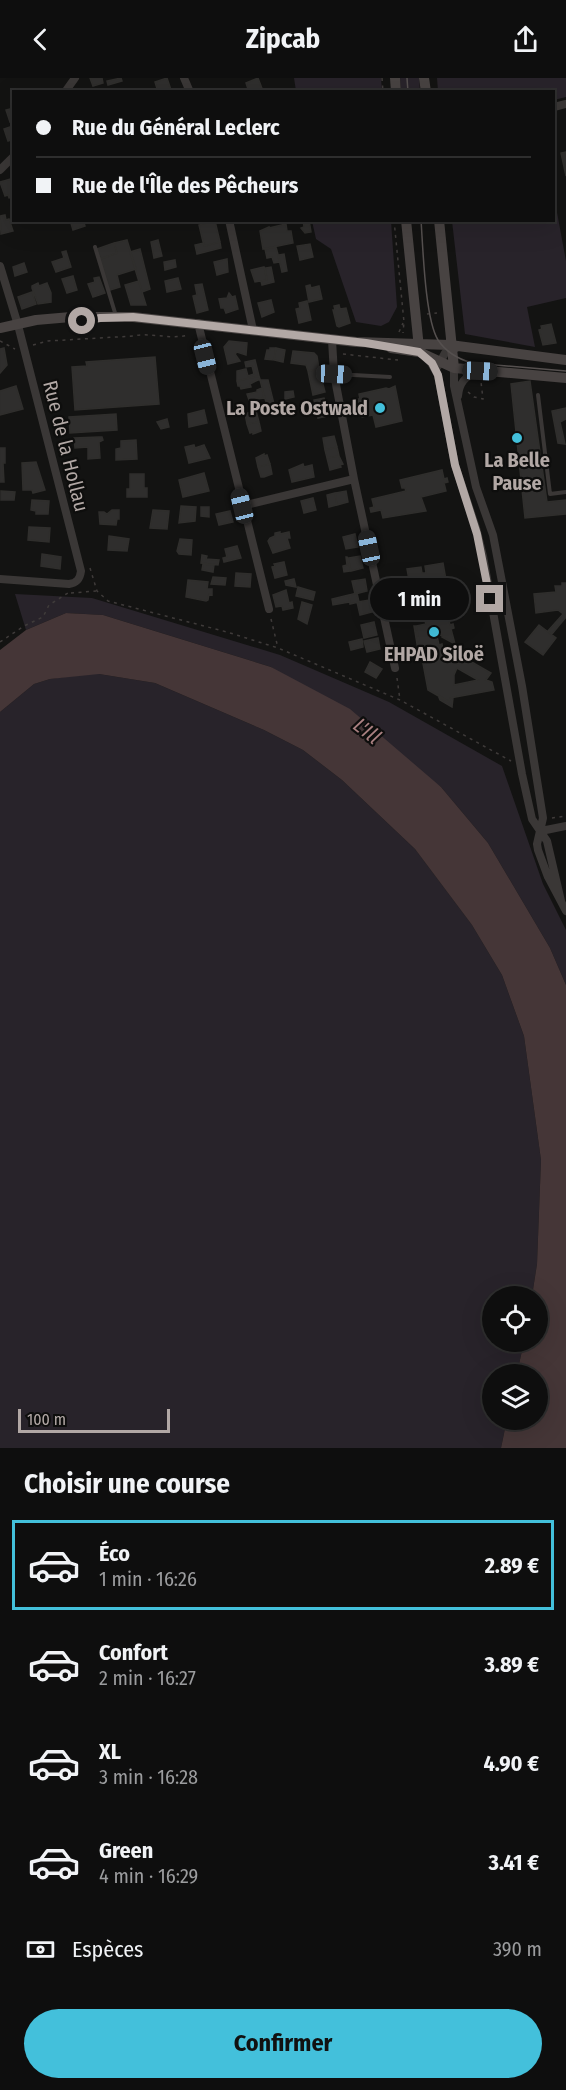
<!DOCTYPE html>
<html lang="fr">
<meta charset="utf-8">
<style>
body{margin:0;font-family:"Fira Sans Condensed",sans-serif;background:#171717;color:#f1f3f6;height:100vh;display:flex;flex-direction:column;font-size:22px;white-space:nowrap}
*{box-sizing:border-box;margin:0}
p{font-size:20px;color:#9b9c9e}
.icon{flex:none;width:33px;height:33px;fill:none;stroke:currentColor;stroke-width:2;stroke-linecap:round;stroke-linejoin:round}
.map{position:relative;height:1370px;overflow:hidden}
.details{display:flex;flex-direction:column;background:#0e0e0e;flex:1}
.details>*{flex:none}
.banner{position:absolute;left:12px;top:12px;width:543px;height:132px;border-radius:0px;box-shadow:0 6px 24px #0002,0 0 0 2px #2e2e2e;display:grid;align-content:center;height:132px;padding:0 24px;background:#0e0e0e}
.buttons{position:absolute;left:482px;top:1208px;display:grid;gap:12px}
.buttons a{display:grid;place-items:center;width:66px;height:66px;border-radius:50%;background:#0e0e0e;box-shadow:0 6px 24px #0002,0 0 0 2px #2e2e2e;font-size:30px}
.scale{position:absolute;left:18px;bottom:15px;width:152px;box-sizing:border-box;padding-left:6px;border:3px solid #b2a8a5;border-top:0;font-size:16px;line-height:21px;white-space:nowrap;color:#b2a8a5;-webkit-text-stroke:4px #0e0e0d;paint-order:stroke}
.end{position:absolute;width:27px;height:27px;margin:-14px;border:8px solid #b2a8a5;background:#111;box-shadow:0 0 0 3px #111}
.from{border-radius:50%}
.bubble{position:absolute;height:42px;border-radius:21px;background:#0e0e0e;box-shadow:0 6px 24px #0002,0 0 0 2px #2e2e2e;font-size:20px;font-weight:700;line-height:42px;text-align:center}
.car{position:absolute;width:18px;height:36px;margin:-18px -9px;border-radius:8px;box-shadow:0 0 4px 2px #0007;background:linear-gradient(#222 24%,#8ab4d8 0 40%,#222 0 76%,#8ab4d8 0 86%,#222 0)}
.banner b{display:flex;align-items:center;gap:21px;height:57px;font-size:22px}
.banner b+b{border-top:2px solid #2e2e2e}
.banner i{width:15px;height:15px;background:#f1f3f6}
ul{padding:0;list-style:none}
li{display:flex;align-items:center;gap:18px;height:90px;margin:0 12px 9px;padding:0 12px;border:3px solid transparent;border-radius:0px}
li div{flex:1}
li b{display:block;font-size:22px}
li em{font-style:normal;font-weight:700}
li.active{border-color:#43c0db}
li>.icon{width:54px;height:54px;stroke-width:1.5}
h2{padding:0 24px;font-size:27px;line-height:72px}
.pay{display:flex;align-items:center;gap:15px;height:66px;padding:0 24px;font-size:22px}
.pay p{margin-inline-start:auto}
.primary-button{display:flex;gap:12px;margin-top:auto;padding:12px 24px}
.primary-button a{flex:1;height:69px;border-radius:36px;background:#43c0db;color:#111;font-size:24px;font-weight:700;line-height:69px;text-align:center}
header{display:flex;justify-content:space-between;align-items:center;height:78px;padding:0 24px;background:#0e0e0e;font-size:27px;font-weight:700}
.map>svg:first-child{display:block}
.green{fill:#28232a}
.water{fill:#453637}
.building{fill:#2f2e2d;stroke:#2f2e2c;stroke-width:1.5;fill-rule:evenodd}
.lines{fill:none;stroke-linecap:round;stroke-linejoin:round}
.path{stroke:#3f3b3a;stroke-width:1.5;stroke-dasharray:3 4.5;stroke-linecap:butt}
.lane{stroke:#3a3736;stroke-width:4}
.street{stroke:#3a3736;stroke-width:8}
.secondary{stroke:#484342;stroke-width:10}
.tram{stroke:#55504f;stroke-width:1.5}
.route{stroke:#b2a8a5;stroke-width:8}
.poi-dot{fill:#43c0db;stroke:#0e0e0d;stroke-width:2}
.labels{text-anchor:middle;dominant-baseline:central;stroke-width:4.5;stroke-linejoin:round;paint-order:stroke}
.poi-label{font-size:20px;font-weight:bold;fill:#b2a8a5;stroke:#0e0e0d}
.street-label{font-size:20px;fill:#b2a8a5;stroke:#0e0e0d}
.water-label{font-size:21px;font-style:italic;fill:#aa8081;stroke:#0e0e0d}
</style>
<header><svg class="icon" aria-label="back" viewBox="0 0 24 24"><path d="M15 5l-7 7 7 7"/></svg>Zipcab<svg class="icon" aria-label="share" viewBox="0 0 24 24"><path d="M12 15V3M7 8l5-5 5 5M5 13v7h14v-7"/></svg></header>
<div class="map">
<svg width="566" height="1370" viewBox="0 0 566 1370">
<rect width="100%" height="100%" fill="#131312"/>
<!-- green -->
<path class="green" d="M294,0H381L382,13H296Z
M400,0H419L420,13H401Z
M437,0H566V19L554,22V14L438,13Z
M554,118L566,183V220L527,229L535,269L465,256L452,143L554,142Z
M312,143H391L397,229L389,244L381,248L356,244L331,171L316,161Z
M15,516L92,520L280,577L389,624L502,688L543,806L566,852V907L550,870L488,765L441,709L271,589L103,537L66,535L26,552Z
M86,596H99L155,605L264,652L303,672L342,702L415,771L472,847L502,897L524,958L541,1082L537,1186L532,1218H492V1263H524L517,1296H492V1341H507L501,1370H0V634L34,606L50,601Z"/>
<!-- water -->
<path class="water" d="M66,535L103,537L271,589L350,631L441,709L488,765L550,870L566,907V1370H501L507,1341H537V1296H517L524,1263H537V1218H532L537,1186L541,1082L524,958L502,897L472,847L415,771L342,702L303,672L264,652L155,605L99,596L50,601L34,606L0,634V572L26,552Z"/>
<!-- building -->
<path class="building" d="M90,0H102L103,5L93,8Z
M121,0L122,3L108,7L107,3Z
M167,0L171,12L158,14L155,4Z
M258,0L263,13L249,14L246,5Z
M14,30V43L10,44L6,32Z
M14,43V61L8,63L4,51L13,48L11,44Z
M566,74V98L561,75Z
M14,100V119L9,120L8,117L5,118L0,104Z
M5,137L6,142L9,141L13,153L1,156L0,138Z
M70,142H83L85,148L73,152Z
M303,142H309L311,154L305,155L301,150L304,149Z
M215,143L220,164L204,168L199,147Z
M286,146L287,153H291L293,165L263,171L260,153L269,149V150Z
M127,162L136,191L117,197L120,209L110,212L100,181L117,175L114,165Z
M158,162L162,178L154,180L151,164Z
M220,164L221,170L197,176L195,167L204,165V168Z
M114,165L117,175L101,181L97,171Z
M310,166L313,179L300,182L297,168Z
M276,169L280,184L274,185L272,179L267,180L265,171Z
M140,171L150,211L142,214L130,174Z
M66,173L71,189L56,194L52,184L64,180L62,174Z
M284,176L287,193L282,194L278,177Z
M227,181L228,194L217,197L214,184Z
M175,182L176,189L165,192L164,184Z
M24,185L27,194L15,198L13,189Z
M264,189L267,202L255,204L251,192Z
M271,189L274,204L262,207L261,203L267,202L265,190Z
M73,198L77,212L67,215L62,201Z
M99,199L105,215L93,219L88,206L95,204L94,200Z
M178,200L181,211L167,214L165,203Z
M139,203L142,214L146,227H131L125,207Z
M38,205L39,208L47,205L51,215V224L38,226L32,210V208Z
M202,206L208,232L197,235L193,218L197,217L195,207Z
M310,207L311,210L319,208L322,221L309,224L306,208Z
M32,214L36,226L22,231L18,219Z
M229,215L232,219L235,218L238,231L226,235L224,230H221L219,221L227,220Z
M271,222L274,234L262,239L258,225Z
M307,223L311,242L299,245L296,231L300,230L299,225Z
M339,227L340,231L346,230L350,245L339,249L337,248L333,232H335L334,228Z
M551,246L556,265L543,267L539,252L542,251L541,248Z
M229,263L247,265L246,277L237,274L235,276L240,283L228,286L224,269Z
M4,270L7,287L0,295V271Z
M270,270H276L274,282L265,281L267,272H270Z
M276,270L285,272L283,284L274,282Z
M293,273L314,275L317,278L319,291L308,293L306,287L291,285Z
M155,279L159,326L75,332L72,289L87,288L86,284Z
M255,282L259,298L237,303V293L246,291L248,298L254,296L252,288L246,289L245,284Z
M319,291L325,314L313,317L308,293Z
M259,298L260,301L250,306L251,309L241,311L240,308H238L237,303Z
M260,302H268L274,326L267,328Z
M530,303L547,424L566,422V436L525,440L511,306Z
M16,308L23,331L0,337V313Z
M395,308L402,343L376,349L373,337L362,339L358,321H360L359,316L386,310L389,311Z
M262,310L264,320L249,322L247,316L257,314V312Z
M293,313L294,319L285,321V314Z
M324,320L325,323H327L329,334L327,335L328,338L318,340L314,322Z
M566,330V341L560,344L565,366L558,365L552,333Z
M204,332L207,345L189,349L188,336Z
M253,333V334L256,333L259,344L247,346L245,336Z
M116,336L117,352L70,355L69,339Z
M167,341L169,349L161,351L157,344Z
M259,344L261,353L253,356V354L250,355L247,346Z
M334,358L337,369L325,372L323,360Z
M99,359H102L103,362L99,364L100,380L88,381V369L75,370L74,360Z
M136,362L137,381L116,382V371L121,370V363Z
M194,367L195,370L204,367L210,380L189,385L185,369Z
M337,369L339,378L327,380L325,372Z
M0,370H5V385H3L4,404H0Z
M264,376V378L267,377L270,386L258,389L256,380Z
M339,378L343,386L340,387L341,389L330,392L327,380Z
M36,384L45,412L33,415L32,412H23L22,385Z
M270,386L272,396L264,399H261L258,389Z
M303,386L304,389L312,387L314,399L292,404L289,392Z
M442,392L444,401L447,400L448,404L444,405L446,413L421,419L426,433L383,440L381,432L371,434L370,430L374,429L372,421L406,413L405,410H402L400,402Z
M204,395L209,413L183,419L179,402Z
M130,396H144V410H147V419H127V411H130Z
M1,413L15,414L14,422H1Z
M346,413L348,424L337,427L335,415Z
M335,415L337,427L329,429L327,417Z
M313,420L316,432L304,435L301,423Z
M32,422L49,423L48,436H36V433L31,432Z
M181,428L196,429L195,443L179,445Z
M201,429H209V439L201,438Z
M112,432H119V441H117L116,447L100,446L99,434H104L107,436Z
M153,432L169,433L167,451L150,450Z
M230,433L233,444L219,447L216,436Z
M29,449L50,450L49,464L28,462Z
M280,454V456L289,454L290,460H287L290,470L273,475L268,463L270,460L275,458V455Z
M355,456L358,469L346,471L343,459Z
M109,458L129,461L127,473L108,472Z
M180,461L192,462L191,477L179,476L177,473Z
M237,468L241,480L224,484L223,480L227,479L225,471Z
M42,476L61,479L60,491L41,488Z
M202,477L207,478L206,481L219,482L218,487L201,485Z
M360,478L363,490L351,493L348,480Z
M346,479H347L351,493L344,494L343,488L347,487Z
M284,484L287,497L275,500L272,489L275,488L274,486Z
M443,485L453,542L449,543L450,547L453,546L454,550L451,551L455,566L442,559V557L437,558L439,567L442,566L444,579L458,586L463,579L491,595L486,602L492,604L494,612L450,620L449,624L428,612L416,548L426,546L425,543L423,534L414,530L407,491L421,489L422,495H426L425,488ZM457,590L478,602L454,607V597Z
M203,486L214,487L213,494L202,492Z
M236,495L251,496L250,509L235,508Z
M213,499L226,500L225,507L211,506Z
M294,501L296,509L286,507L285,503Z
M365,501L367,513L355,516L352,503Z
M188,502L208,504L207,511H212V517L209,516L208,522L206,523L186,519Z
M562,505H566V538L558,532L536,535L534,516L556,514L555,508H562Z
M409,507L414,530L423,534L425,543L415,537Z
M298,509L315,514L313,522L296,518Z
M286,512L289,525L292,524L293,530L283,532L282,528L276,529L273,517Z
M357,515L359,524L350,526L349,517Z
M349,517L350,524L333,527L332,521Z
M369,522L372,534L360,537L357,524Z
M302,524L312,527L307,546L298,541Z
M563,536L566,539L552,556L548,553Z
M374,544L377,557L364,560L361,547Z
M539,547L556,560L543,577L525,564Z
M414,548H416L421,572H418Z
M378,560L380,571L367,574L364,563Z
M362,561L363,569L351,572L349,564Z
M370,584L382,591L376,600L365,594Z
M438,617L449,624L450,620H453L452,629L440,622Z"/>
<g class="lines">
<!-- path -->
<path class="path" d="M382,0L383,14
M394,142L404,244L403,255
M427,236L437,235
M399,254L403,245
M0,263L15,271
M33,267L48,263L133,258C151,254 169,262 188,257
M343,276L398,282
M468,314L474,319L483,321L481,304
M90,490L97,513L108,523L227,554L278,570L400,622L511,683
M71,515L96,513
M271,541L278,570
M0,564L24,548L43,539L49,527L68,515
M397,600L400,622
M552,740L566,738"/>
<!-- lane -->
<path class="lane" d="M95,169L116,238
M335,296L390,299
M538,317L550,416L566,414"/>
<!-- street -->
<path class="street" d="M184,0L190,14
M65,14L75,0
M554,29L566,26
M0,92L14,78
M229,142L253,252
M0,188L18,247L81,493C80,501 77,505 69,506L0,501
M198,245L269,531
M332,262L334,296L354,401L395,590
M425,279L431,285L438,297L455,387L476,450L483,478L522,696L532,741L547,763L561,823
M438,288L445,275L456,270
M454,290V308L476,409L493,457L522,608L543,740L537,766L538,772L548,799L566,833
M458,318C459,305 465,298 477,294
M242,428L354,401
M541,753L566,748"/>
<!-- secondary -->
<path class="secondary" d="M395,0L396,14
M424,0L426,14
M406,142L419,270
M439,142L454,290
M0,250L36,242L71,239H133L356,264L450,267L566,282
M391,270L419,274L454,290L566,300"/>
<!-- tram -->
<path class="tram" d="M407,0L408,14
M421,142C423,170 425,241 438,262C446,274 458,281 472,285L566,293"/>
</g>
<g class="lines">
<!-- route -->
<path class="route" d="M82,243L100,240L133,239L366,265L419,274L432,285L438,297L455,387L477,456L490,521"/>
</g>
<!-- markers -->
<g class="poi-dot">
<circle cx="380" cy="330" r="6"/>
<circle cx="517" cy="360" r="6"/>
<circle cx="434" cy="554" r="6"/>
</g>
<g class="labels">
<!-- poi labels -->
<g class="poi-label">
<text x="368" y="330" text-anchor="end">La Poste Ostwald</text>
<text x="517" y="382">La Belle<tspan x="517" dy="23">Pause</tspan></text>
<text x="434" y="576">EHPAD Siloë</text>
</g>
<!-- street labels -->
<g class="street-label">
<text transform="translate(66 368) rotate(76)">Rue de la Hollau</text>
</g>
<!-- water labels -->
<g class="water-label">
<text transform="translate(367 653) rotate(39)">L'Ill</text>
</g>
</g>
</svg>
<div class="buttons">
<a><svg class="icon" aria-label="locate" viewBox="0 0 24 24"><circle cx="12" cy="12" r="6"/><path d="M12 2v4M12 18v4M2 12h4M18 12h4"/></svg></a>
<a><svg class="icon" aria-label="layers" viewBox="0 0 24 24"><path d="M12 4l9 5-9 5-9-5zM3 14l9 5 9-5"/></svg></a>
</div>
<div class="scale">100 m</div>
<i class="end from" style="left:82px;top:243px"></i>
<i class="end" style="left:490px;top:521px"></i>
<div class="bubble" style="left:370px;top:500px;width:99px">1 min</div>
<i class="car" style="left:205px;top:279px;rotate:166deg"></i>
<i class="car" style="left:480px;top:293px;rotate:93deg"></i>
<i class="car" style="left:334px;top:296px;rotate:93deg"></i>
<i class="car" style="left:242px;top:428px;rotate:346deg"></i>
<i class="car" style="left:369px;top:470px;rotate:348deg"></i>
<div class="banner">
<b><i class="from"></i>Rue du Général Leclerc</b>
<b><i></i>Rue de l'Île des Pêcheurs</b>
</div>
</div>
<section class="details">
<h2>Choisir une course</h2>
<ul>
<li class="active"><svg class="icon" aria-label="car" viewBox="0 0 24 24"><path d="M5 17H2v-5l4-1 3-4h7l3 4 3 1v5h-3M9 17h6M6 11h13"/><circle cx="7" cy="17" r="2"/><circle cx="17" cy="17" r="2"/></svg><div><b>Éco</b><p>1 min · 16:26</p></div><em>2.89 €</em></li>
<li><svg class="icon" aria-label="car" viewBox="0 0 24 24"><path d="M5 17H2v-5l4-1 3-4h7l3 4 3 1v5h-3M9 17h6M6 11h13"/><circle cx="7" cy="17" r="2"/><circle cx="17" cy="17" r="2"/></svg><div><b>Confort</b><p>2 min · 16:27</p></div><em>3.89 €</em></li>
<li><svg class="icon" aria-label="car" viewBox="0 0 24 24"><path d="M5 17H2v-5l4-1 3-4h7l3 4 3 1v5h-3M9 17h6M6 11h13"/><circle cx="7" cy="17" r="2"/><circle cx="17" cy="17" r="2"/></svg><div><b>XL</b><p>3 min · 16:28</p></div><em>4.90 €</em></li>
<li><svg class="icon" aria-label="car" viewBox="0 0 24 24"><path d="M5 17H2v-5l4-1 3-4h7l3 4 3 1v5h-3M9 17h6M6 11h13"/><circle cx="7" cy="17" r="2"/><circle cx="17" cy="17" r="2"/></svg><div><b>Green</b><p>4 min · 16:29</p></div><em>3.41 €</em></li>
</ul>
<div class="pay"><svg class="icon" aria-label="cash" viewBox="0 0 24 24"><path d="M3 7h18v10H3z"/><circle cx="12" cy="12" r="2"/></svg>Espèces<p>390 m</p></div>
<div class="primary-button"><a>Confirmer</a></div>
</section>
